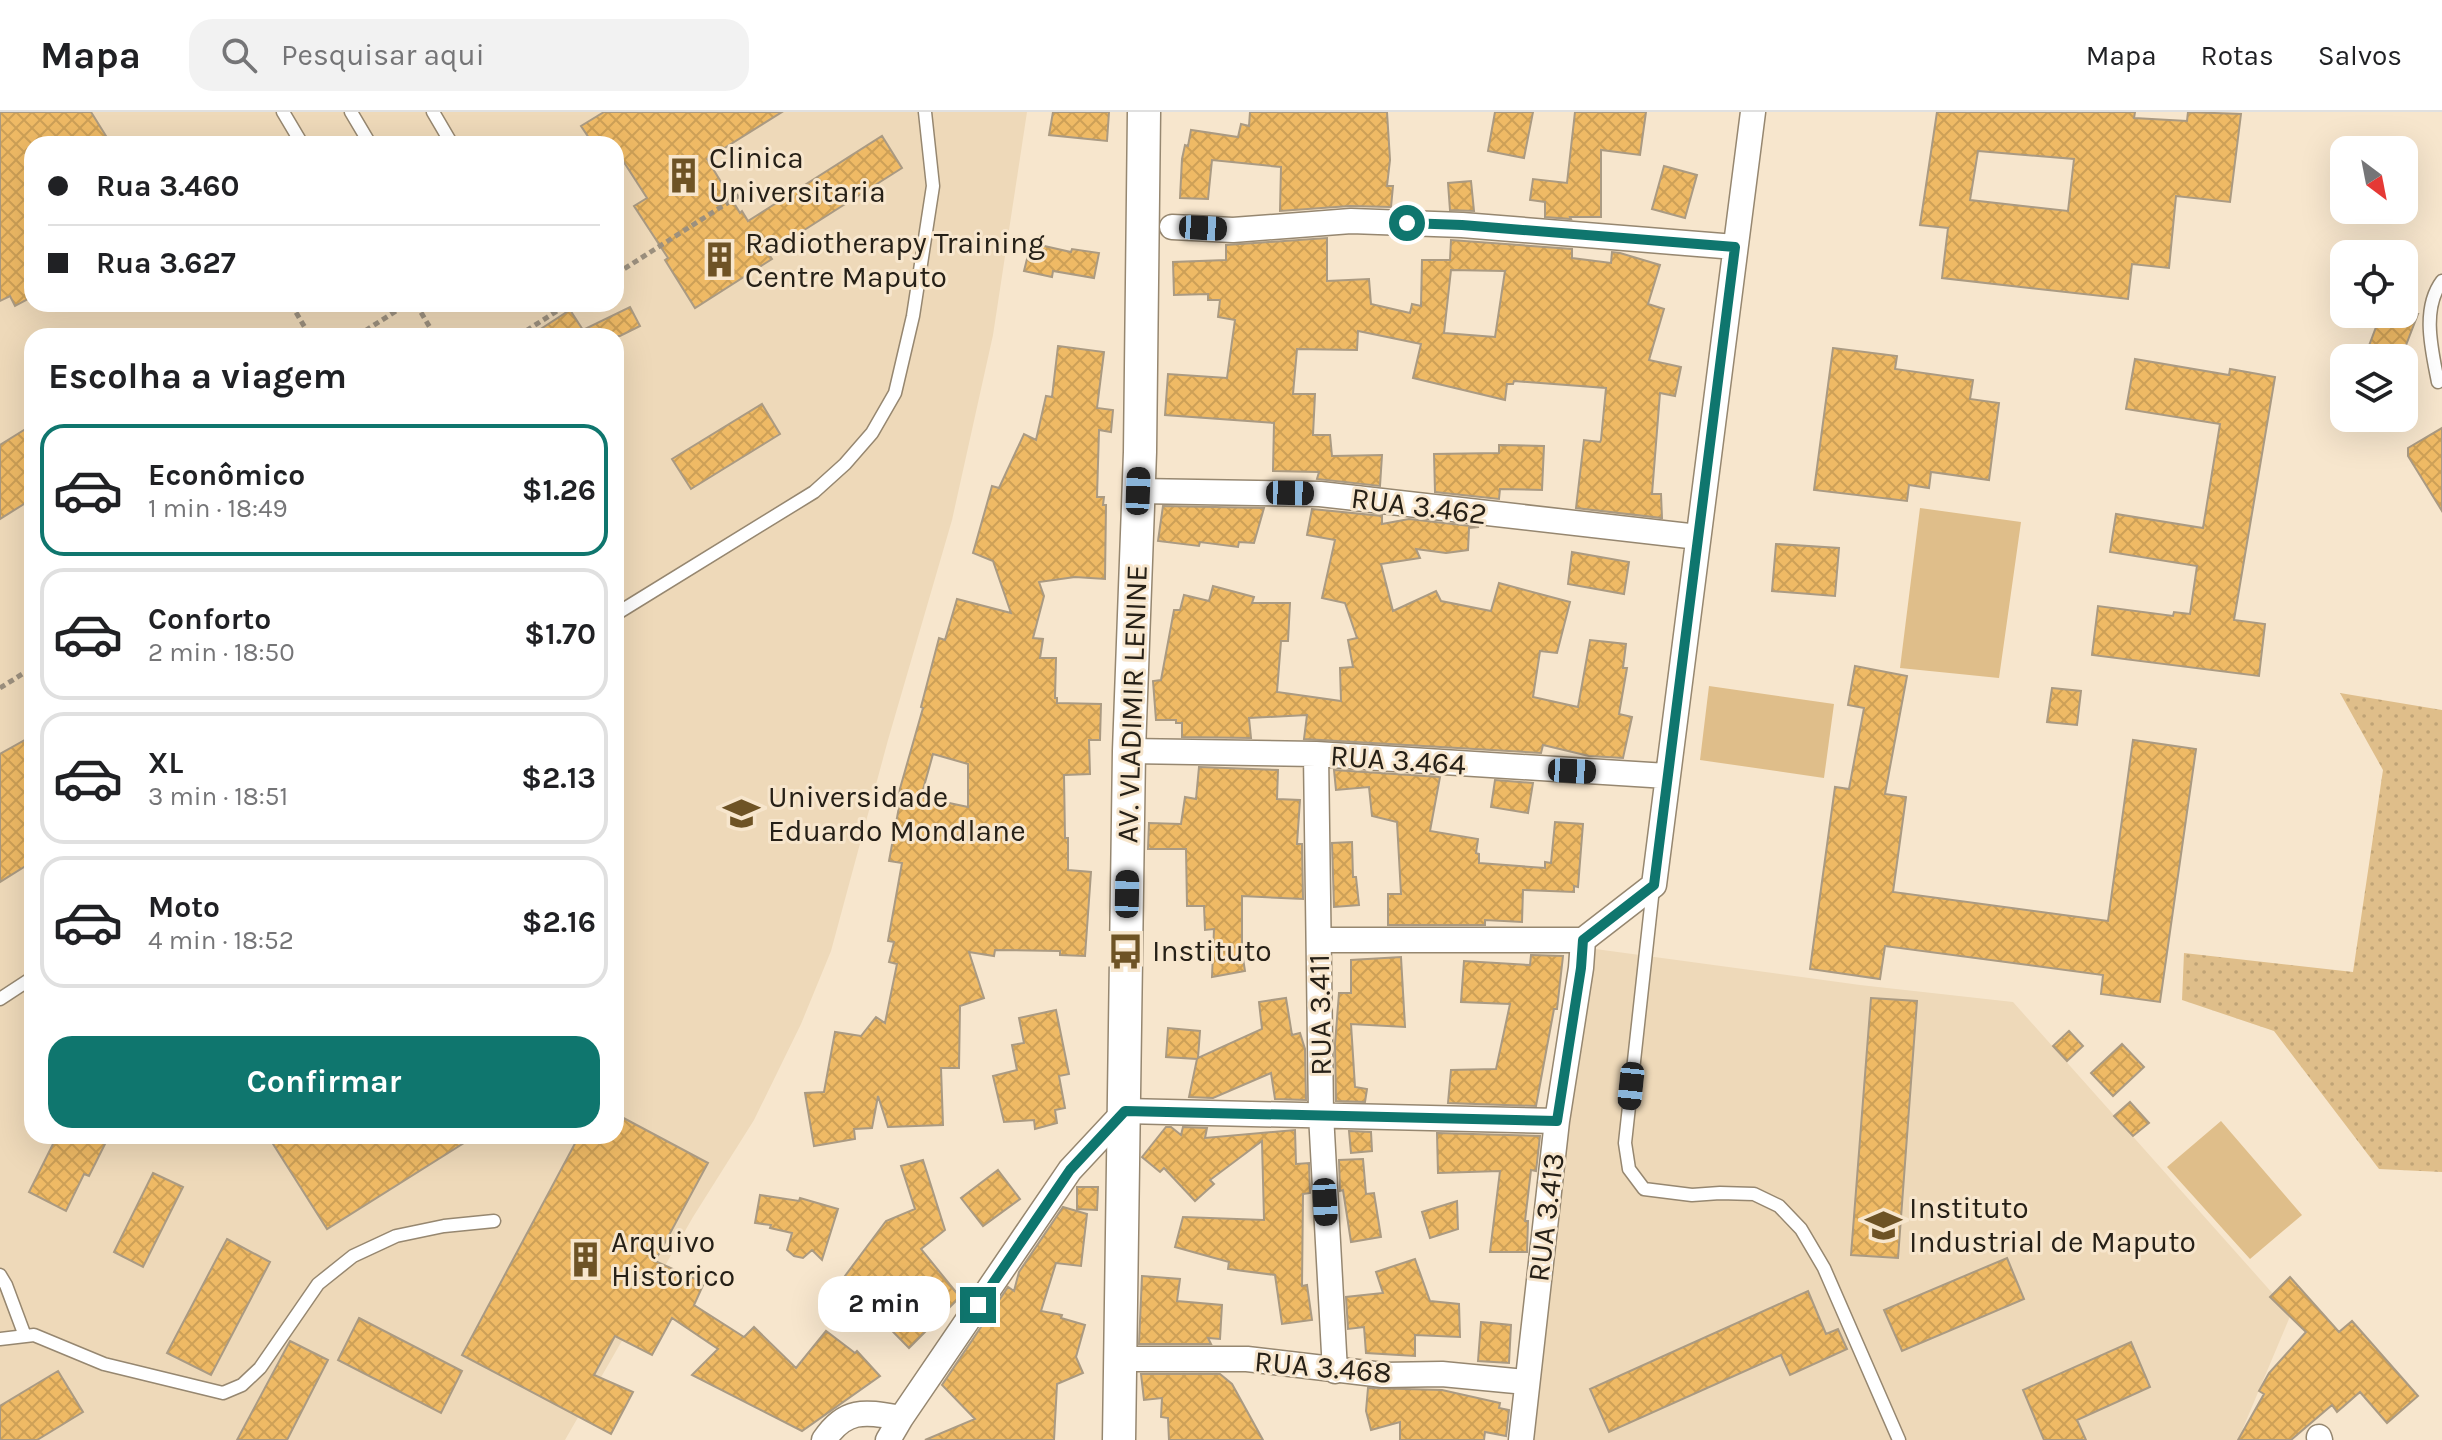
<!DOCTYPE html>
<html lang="pt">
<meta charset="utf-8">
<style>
body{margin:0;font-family:Karla,sans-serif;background:#f2f2f2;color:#202124;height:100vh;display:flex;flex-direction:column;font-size:30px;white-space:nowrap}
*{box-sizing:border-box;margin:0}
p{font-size:26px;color:#757577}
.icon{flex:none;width:44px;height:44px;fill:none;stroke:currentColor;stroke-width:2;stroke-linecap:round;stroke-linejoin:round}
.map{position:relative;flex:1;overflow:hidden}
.drawer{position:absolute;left:24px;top:216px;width:600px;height:816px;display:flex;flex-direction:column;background:#fff;border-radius:24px;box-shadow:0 8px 32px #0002}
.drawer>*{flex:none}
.top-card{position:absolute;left:24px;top:24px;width:600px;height:176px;border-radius:24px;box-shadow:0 8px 32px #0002;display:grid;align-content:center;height:176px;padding:0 24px;background:#fff}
.needle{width:52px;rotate:148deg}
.controls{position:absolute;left:2330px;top:24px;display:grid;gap:16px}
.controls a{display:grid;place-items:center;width:88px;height:88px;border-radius:16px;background:#fff;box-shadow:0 8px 32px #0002;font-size:40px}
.end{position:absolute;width:36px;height:36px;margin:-18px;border:10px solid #0f766e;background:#fff;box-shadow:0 0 0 4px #fff}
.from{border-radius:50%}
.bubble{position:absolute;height:56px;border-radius:24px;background:#fff;box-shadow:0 8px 32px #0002;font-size:26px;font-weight:700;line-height:56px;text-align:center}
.car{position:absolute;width:24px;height:48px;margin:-24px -12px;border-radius:10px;box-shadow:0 0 6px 2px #0007;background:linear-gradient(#222 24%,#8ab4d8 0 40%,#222 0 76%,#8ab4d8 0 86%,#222 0)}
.top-card b{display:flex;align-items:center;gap:28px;height:76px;font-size:30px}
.top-card b+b{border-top:2px solid #e0e0e0}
.top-card i{width:20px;height:20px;background:#202124}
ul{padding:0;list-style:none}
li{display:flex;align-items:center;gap:24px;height:132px;margin:0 16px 12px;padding:0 8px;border:4px solid #e0e0e0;border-radius:24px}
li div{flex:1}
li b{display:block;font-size:30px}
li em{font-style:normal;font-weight:700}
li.selected{border-color:#0f766e}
li>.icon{width:72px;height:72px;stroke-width:1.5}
h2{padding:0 24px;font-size:36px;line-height:96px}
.action{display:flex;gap:16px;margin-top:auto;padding:16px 24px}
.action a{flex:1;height:92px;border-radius:24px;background:#0f766e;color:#fff;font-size:32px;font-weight:700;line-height:92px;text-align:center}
header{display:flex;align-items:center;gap:48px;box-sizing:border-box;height:112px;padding:0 40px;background:#fff;border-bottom:2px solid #e0e0e0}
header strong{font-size:38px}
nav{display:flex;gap:44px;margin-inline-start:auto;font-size:28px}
.search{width:560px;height:72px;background:#f2f2f2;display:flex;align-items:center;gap:20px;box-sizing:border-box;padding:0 28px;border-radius:24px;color:#757577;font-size:30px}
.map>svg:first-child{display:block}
.built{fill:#eed9b9;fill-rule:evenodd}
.grass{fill:url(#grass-dots)}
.park{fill:#dfbe8a}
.building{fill:url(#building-cross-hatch);stroke:#aa9a82;stroke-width:2;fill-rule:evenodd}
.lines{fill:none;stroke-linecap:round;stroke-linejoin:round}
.lane-casing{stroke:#968770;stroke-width:15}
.street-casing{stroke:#968770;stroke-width:27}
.secondary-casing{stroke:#968770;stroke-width:35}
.path{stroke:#9c907e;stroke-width:5;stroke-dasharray:6 4;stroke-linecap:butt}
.lane{stroke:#fff;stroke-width:12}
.street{stroke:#fff;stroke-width:24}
.secondary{stroke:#fff;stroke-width:32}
.route{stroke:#0f766e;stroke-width:10}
.labels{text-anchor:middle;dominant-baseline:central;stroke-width:6;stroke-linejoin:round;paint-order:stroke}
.poi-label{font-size:30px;fill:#262017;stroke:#f7e6cd;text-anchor:start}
.street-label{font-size:30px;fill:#262017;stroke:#f7e6cd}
</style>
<header>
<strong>Mapa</strong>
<div class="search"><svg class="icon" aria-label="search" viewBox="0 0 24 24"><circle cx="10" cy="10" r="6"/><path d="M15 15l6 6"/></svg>Pesquisar aqui</div>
<nav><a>Mapa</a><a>Rotas</a><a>Salvos</a></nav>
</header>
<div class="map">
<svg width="2442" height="1328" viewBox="0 0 2442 1328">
<defs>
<pattern id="grass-dots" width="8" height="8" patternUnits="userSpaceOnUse" patternTransform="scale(2)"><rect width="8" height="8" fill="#dfbe8a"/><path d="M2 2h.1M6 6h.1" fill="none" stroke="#bfa376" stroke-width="1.8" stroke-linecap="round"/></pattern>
<pattern id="building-cross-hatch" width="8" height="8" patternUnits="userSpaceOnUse" patternTransform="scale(2)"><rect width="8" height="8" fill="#efba65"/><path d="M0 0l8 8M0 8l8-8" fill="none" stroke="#cda057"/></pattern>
</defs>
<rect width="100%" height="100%" fill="#f7e6cd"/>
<!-- built -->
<path class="built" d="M0,0H1027L993,223L952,408L888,628L831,839L801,912L754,1008L693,1105L565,1328H0ZM32,32H616V192H32ZM32,224H616V1024H32Z
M1588,836L1860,873L2013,890L2291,1202L2238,1328H1528Z"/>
<!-- grass -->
<path class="grass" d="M2340,581L2442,598V1060L2379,1057L2274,919L2182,888L2184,841L2353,860L2383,658Z"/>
<!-- park -->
<path class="park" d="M1920,396L2021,410L1999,566L1900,556Z
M1709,574L1834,592L1824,666L1700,648Z
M2221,1009L2302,1103L2250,1147L2167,1055Z"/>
<!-- building -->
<path class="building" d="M0,0H91L111,32H32V185L15,194L10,184L0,189Z
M604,0H782L707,47L740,101L742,99L748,109L882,24L902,56L768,141L772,147L695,196L665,148L668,146L634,94L647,86L616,38V32H593L581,14Z
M1053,0H1109L1107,29L1049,23Z
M1250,0H1387L1390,48L1387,74H1393L1391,95L1350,94L1280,99L1281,55L1212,48L1208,87L1180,86L1182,47L1185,33L1188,34L1191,18L1238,25L1241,12L1249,14Z
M1495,0H1533L1524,46L1488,39Z
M1575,0H1646L1640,43L1601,38V105H1570L1571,107L1545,105V90L1530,88L1533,67L1567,71Z
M1937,0H2135L2134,6L2187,9L2188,0L2241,2L2230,90L2176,84L2169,156L2132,152L2128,187L1942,166L1948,116L1920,113ZM1978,39L2074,47L2068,99L1970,88Z
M1664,54L1697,63L1685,106L1652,97Z
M1471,69L1474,99L1450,98L1448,71Z
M1327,126V169L1369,167L1371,192L1410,201L1412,192L1421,194L1422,148H1450L1451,128L1572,137V146L1611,151L1612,140L1620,141L1660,153L1648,192L1664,197L1649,248L1681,255L1675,284L1660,281L1652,382H1661L1662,406L1576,396L1584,328L1600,330L1601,328L1606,276L1514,269L1513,272H1507L1505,288L1413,266L1421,232L1358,219L1357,238L1297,237L1293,282H1315L1313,323H1330L1332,344L1382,343L1380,374L1317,367L1319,360L1273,359L1274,311L1165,303L1168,262L1227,266L1235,208L1218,205L1220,188H1208V182L1174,183L1173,150L1226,148V133ZM1451,158L1505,159L1495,225L1444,221Z
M1031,131L1071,140L1072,137L1099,141L1094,166L1053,159L1052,165L1024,159Z
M630,195L640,214L620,224H530L570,198L583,218Z
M2381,202H2418L2401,246H2386L2367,239Z
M1058,234L1104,240L1097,296L1113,298L1111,320L1099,318L1097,385H1104L1103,393H1106L1105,467L1075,465L1039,470L1044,484L1033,526L1043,527L1040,546H1056L1055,586H1057V591L1101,592L1100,628H1089L1090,662L1064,663L1065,726H1068V758L1091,760L1085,844L1060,843V839L995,838L994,844L969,840L984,886L960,894L959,956H941L943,1013L888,1015L878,984L872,1016L854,1017L855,1027L814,1034L805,981L824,980L835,920L861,924L876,905L885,911L897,852L889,850L894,830L888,829L902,751L889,749L899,695L895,694L923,596L921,595L939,526L945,528L957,487L1011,501L993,449L973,441L992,374L999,376L1024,322L1036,328L1046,284L1052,285ZM933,642L968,652V695L921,685Z
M1833,236L1897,244L1895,257L1973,268L1970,287L1999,291L1989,368L1931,360L1929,376L1909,373L1907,389L1814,378Z
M2135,247L2229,263L2230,257L2275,265L2234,508L2265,512L2259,564L2092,543L2098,494L2173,504L2174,500L2190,502L2197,454L2110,440L2116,402L2203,416L2220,312L2126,297Z
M762,292L780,322L691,377L672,347Z
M32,313V387L0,407V333Z
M2442,316V399L2408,344V336Z
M1499,333L1544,334L1542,378L1500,377L1499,387L1435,380L1434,342L1499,341Z
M1163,394L1264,396L1254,431L1239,430L1238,435L1200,430L1199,434L1158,429Z
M1312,397L1382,404V412L1409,407L1479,415L1469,416L1468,438L1446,441L1416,437L1420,446L1381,452L1393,499L1436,479L1441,489L1491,499L1499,471L1570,490L1557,541L1540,539L1533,585L1578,595L1590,528L1626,532L1623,556H1627L1619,602L1632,605L1623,646L1589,644L1543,633L1541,641L1304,627L1307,603L1249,606L1251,626L1182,625V611H1176V608H1156L1153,569L1161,568L1174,498H1180L1184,483L1209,489L1213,474L1254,485L1252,491H1290L1288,529H1281L1277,580L1341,589L1340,556L1353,555L1348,528L1357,526L1345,491L1322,486L1335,428L1307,423Z
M1776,432L1839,436L1835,484L1772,479Z
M1572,440L1629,450L1624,482L1568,472Z
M1855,554L1907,564L1885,682L1906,685L1893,780L2108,809L2133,628L2196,637L2160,890L2101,882L2103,863L1885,834L1880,867L1810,857L1835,675L1849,677L1864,596L1848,593Z
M2052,576L2081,579L2077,613L2047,610Z
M32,624V750L0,770V642Z
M1199,655L1278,658L1277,687L1300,688L1297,732H1302L1303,787L1242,784V840L1245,859L1212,865L1214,817L1205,818L1204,794H1187L1186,737H1148L1149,711L1181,712L1185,685L1196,687Z
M1334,658L1440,665L1430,719L1478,727L1476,741L1479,742V751L1545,756V750L1551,751L1555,710L1583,712L1578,775L1574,774V780L1523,778L1522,810L1485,808V813H1388V782H1401L1397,710L1372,704L1369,675L1336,678Z
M1495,668L1533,671L1528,701L1491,695Z
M1352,730L1353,765H1356L1359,793L1334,795L1332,731Z
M1531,843L1563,844L1557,897H1554L1536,994L1448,991L1451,958L1496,957L1510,892L1461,890L1464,849L1530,853Z
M1401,845L1405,915L1351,912L1355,975L1367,977L1365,990L1336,989L1335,932L1339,881H1351V848Z
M1286,886L1292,923L1300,921L1305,937L1306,988L1275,987L1271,961L1213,986L1189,985L1197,947L1166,945L1168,916L1200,919L1198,946L1262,917L1259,890Z
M1871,886L1917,889L1898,1146L1851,1143Z
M1056,898L1069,962L1059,964L1065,996L1055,998L1057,1011L1035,1017L1034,1008L1004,1010L993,964L1017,958L1012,933L1024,931L1019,906Z
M2069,919L2083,934L2067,949L2053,934Z
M2122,932L2144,955L2113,984L2091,961Z
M2130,990L2149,1011L2133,1024L2114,1004Z
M616,1002L708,1051L655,1149L704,1171L694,1193L744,1225L754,1215L796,1256L826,1219L855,1241L857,1239L880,1264L802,1319L692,1263L718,1237L672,1206L652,1243L615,1224L594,1263L633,1280L611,1322L462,1243L579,1024H616Z
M1166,1015H1171L1181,1023L1183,1015L1207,1016L1205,1026L1295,1018L1296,1052L1309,1051L1310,1081L1303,1082L1302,1174L1307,1173L1312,1208L1282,1212L1275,1163L1228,1157L1229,1150L1175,1135L1183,1105L1264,1108L1262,1029L1210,1068L1214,1072L1195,1089L1164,1056L1160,1060L1142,1045Z
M1349,1019L1371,1020L1372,1039L1351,1041Z
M1437,1021L1540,1024L1536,1059L1531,1058L1525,1109H1528L1527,1140H1490L1500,1059L1438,1061Z
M57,1024H109L89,1064L84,1062L66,1099L29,1080Z
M268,1024H475L327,1117Z
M1363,1047L1366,1082L1374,1081L1381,1125L1351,1130L1343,1078L1340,1079L1339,1048Z
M923,1048L945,1118L921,1137L960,1185L909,1236L842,1168L886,1109L915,1097L901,1054Z
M998,1058L1020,1087L983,1114L961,1086Z
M153,1061L183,1075L143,1155L114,1140Z
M1077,1075H1098L1097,1098L1077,1097Z
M760,1083L799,1089L800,1086L838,1097L822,1148L812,1138L803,1146L794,1144L787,1138L792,1121L770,1116L771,1113L755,1111Z
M1457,1089L1458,1117L1430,1126L1422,1100Z
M1063,1095L1087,1102L1081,1154L1056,1151L1041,1199L1062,1203L1061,1206L1085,1213L1076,1245L1083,1261L1057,1272L1054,1328H925L975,1307L942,1273L1008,1175L1014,1179L1019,1160Z
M227,1127L270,1150L211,1263L167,1241Z
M2007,1146L2024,1187L1902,1239L1884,1198Z
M1415,1147L1430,1189L1459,1192L1460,1225L1415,1223V1244L1366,1241L1364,1215L1348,1217L1346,1185L1383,1181L1376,1160Z
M1142,1164L1180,1167L1177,1189L1222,1193L1220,1227L1208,1226L1211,1232H1139Z
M2290,1165L2339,1220L2352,1209L2418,1284L2387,1311L2360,1280L2337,1300L2332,1293L2291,1328H2238L2264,1282L2259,1279L2269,1261L2306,1220L2270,1185Z
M1808,1179L1826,1222L1838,1217L1847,1237L1790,1263L1781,1243L1609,1320L1590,1277Z
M359,1206L462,1259L441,1301L338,1248Z
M1481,1210L1511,1213L1509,1251L1478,1249Z
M290,1229L328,1248L287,1328H237Z
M2131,1230L2150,1275L2077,1308L2086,1328H2044L2023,1278Z
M58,1259L83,1300L37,1328H0V1294Z
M1141,1262H1220L1232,1272L1263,1328H1169L1168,1306L1161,1305L1162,1286L1144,1288Z
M1368,1276L1442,1278L1500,1291L1499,1296L1509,1298L1506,1324L1485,1320L1484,1328H1400V1310L1371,1318L1366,1299Z"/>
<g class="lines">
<defs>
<path id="lane" d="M283,0L302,32
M351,0L370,32
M433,0L450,29
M2438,270C2432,239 2421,197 2442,169
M616,502L814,380L845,352L872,321L895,281L913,204L933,74L925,0
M1653,776L1625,1031L1629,1057L1644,1077L1692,1083L1720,1081L1754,1082L1779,1094L1801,1117L1824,1156L1899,1328
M0,887L32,866
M0,1163L6,1173L25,1224
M0,1227L34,1223L104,1252L223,1281L242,1273L260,1256L318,1172L353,1144L396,1124L444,1114L494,1109"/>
<path id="street" d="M1172,115L1233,118L1351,109L1462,113L1735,135
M1138,379L1320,382L1698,425
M1129,639L1316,642L1667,664
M1316,642L1321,1002L1335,1259
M1319,828H1583
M1119,1247H1247L1383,1263L1442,1262L1526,1270
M2319,1325L2320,1328
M824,1328C846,1295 866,1300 901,1306
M888,1328L901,1306L1070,1058L1125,999L1557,1009
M1521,1328L1557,1009L1581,856L1583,828L1654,773L1753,0"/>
<path id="secondary" d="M1119,1328L1129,639L1140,340L1144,0"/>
</defs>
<!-- lane casing -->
<use href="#lane" class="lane-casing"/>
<!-- street casing -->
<use href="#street" class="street-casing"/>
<!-- secondary casing -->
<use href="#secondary" class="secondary-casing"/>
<!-- path -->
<path class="path" d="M616,162L743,81
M291,192L310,224
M416,192L435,224
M357,224L407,192
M518,224L568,192
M0,576L32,556"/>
<!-- lane -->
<use href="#lane" class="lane"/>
<!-- street -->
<use href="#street" class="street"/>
<!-- secondary -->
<use href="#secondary" class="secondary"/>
</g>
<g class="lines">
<!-- route -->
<path class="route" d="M978,1193L1070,1058L1125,999L1557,1009L1581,856L1583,828L1654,773L1735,135L1462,113L1407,111"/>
</g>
<!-- icons -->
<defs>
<symbol id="building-bare" viewBox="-9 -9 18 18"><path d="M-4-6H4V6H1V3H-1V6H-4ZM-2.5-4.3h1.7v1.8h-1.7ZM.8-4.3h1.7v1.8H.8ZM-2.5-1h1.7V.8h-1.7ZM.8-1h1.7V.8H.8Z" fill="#6e5325" stroke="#f7e6cd" stroke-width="2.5" paint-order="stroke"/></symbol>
<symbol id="university-bare" viewBox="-9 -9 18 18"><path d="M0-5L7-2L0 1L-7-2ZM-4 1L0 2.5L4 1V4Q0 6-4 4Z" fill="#6e5325" stroke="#f7e6cd" stroke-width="2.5" paint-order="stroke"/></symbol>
<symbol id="bus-bare" viewBox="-9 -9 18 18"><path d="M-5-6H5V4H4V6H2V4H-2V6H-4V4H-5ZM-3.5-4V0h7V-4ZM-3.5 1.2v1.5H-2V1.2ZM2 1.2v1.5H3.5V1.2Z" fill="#6e5325" stroke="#f7e6cd" stroke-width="2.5" paint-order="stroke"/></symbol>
<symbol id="school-bare" viewBox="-9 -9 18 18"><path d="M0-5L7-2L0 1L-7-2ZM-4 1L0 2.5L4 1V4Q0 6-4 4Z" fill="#6e5325" stroke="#f7e6cd" stroke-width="2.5" paint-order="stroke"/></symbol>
</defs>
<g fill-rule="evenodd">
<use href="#building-bare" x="658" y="38" width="51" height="51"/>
<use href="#building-bare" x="694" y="122" width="51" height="51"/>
<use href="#university-bare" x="716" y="676" width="51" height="51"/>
<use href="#bus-bare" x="1100" y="814" width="51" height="51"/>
<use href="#school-bare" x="1858" y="1088" width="51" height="51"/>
<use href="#building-bare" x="560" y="1122" width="51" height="51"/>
</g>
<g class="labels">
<!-- poi labels -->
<g class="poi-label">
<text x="709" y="46">Clinica<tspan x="709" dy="34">Universitaria</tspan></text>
<text x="745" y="131">Radiotherapy Training<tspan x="745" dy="34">Centre Maputo</tspan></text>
<text x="768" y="685">Universidade<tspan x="768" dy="34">Eduardo Mondlane</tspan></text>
<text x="1152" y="839">Instituto</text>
<text x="1909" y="1096">Instituto<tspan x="1909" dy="34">Industrial de Maputo</tspan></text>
<text x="611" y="1130">Arquivo<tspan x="611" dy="34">Historico</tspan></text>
</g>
<!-- street labels -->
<g class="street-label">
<text transform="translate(1419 394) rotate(7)">RUA 3.462</text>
<text transform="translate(1132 592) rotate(-88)">AV. VLADIMIR LENINE</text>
<text transform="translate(1398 648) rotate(4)">RUA 3.464</text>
<text transform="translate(1320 903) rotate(-91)">RUA 3.411</text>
<text transform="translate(1546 1105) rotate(-83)">RUA 3.413</text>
<text transform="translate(1323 1255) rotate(5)">RUA 3.468</text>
</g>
</g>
</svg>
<div class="controls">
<a><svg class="needle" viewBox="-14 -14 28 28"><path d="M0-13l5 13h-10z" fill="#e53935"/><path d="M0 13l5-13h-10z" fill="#757577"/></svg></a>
<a><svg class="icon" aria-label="locate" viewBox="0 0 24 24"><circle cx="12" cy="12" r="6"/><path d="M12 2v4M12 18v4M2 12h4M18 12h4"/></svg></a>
<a><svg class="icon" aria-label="layers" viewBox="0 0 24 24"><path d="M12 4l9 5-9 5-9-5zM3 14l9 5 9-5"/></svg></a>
</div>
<i class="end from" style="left:1407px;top:111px"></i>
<i class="end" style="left:978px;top:1193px"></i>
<div class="bubble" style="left:818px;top:1164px;width:132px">2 min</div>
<i class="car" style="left:1203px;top:116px;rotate:93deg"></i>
<i class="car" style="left:1138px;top:379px;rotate:2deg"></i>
<i class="car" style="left:1290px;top:381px;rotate:91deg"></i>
<i class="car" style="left:1572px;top:659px;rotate:93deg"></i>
<i class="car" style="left:1127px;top:782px;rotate:1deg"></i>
<i class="car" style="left:1631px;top:974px;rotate:186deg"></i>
<i class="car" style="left:1325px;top:1090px;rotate:177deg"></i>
<div class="top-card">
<b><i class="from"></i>Rua 3.460</b>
<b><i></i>Rua 3.627</b>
</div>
<section class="drawer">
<h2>Escolha a viagem</h2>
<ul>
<li class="selected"><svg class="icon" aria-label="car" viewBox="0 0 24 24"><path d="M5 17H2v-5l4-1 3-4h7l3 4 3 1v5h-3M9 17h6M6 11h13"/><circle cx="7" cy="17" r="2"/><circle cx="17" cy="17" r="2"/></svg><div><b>Econômico</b><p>1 min · 18:49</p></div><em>$1.26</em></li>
<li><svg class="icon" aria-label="car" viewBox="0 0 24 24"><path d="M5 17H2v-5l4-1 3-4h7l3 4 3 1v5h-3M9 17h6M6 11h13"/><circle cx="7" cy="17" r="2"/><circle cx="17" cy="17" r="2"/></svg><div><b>Conforto</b><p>2 min · 18:50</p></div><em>$1.70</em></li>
<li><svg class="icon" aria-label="car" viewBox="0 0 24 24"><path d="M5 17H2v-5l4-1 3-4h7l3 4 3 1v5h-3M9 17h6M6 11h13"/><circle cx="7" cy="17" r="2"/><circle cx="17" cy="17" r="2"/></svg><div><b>XL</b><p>3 min · 18:51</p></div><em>$2.13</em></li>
<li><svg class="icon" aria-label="car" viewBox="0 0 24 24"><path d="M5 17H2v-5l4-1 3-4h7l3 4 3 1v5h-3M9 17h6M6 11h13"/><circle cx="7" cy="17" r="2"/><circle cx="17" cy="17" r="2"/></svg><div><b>Moto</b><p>4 min · 18:52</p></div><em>$2.16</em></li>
</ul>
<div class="action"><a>Confirmar</a></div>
</section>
</div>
